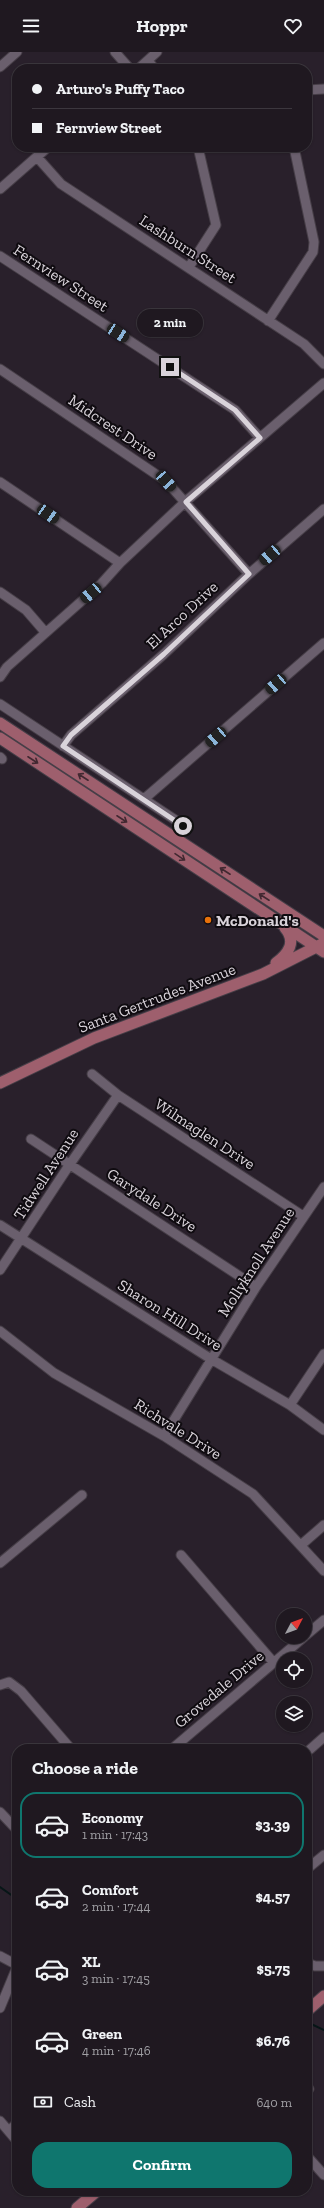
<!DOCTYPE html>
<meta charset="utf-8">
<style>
body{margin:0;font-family:"Zilla Slab",serif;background:#272129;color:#f1f3f6;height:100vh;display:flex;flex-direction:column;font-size:15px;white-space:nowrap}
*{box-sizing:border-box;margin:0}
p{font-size:13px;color:#a1a0a5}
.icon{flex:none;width:22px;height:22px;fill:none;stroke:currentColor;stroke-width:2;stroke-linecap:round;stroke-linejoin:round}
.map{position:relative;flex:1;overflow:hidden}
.panel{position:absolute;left:12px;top:1692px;width:300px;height:452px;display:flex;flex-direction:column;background:#1f1820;border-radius:16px;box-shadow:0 1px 3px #0004,0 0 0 1px #3c373e}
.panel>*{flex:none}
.guide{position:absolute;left:12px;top:12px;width:300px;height:88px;border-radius:16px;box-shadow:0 1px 3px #0004,0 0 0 1px #3c373e;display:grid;align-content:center;height:88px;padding:0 20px;background:#1f1820}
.needle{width:26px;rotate:49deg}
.fabs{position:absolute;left:276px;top:1556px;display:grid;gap:8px}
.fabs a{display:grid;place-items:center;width:36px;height:36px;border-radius:50%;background:#1f1820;box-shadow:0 1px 3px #0004,0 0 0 1px #3c373e;font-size:20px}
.end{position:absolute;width:18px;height:18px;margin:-9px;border:5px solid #d9d3da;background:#111;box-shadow:0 0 0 2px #111}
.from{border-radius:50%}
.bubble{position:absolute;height:28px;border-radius:14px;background:#1f1820;box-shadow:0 1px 3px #0004,0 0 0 1px #3c373e;font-size:13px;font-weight:700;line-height:28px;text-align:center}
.car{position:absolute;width:12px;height:24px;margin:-12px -6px;border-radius:5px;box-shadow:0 0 3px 1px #0007;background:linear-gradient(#222 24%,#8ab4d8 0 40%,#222 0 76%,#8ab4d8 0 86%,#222 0)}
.guide b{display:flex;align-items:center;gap:14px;height:38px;font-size:15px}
.guide b+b{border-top:1px solid #3c373e}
.guide i{width:10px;height:10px;background:#f1f3f6}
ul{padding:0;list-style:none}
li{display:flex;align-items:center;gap:12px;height:66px;margin:0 8px 6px;padding:0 12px;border:2px solid transparent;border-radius:16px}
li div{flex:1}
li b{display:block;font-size:15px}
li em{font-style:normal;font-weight:700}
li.current{border-color:#0f766e}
li>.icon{width:36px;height:36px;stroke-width:1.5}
h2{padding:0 20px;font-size:18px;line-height:48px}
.pay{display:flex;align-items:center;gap:10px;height:44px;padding:0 20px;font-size:15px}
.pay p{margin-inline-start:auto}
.primary-button{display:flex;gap:8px;margin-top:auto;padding:8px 20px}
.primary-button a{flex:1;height:46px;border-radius:16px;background:#0f766e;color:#fff;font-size:16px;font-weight:700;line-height:46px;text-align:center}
header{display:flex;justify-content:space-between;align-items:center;height:52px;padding:0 20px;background:#1f1820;font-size:18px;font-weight:700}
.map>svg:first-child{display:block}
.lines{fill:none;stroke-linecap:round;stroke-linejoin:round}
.stream{stroke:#071617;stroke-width:2}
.minor-casing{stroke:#463e47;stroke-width:11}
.major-casing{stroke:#463e47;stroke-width:13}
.minor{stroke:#6a5f6d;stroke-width:9}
.major{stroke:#9e5f6d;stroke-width:11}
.oneway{stroke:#412831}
.route{stroke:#d9d3da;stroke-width:5}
.food-dot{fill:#e8710a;stroke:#0f0b10;stroke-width:1.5}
.labels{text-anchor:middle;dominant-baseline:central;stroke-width:4;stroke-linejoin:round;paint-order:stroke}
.street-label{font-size:16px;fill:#d9d3da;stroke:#0f0b10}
.poi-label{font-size:16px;font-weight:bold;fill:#d9d3da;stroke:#0f0b10;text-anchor:start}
</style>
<header><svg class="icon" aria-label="menu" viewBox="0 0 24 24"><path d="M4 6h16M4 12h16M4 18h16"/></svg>Hoppr<svg class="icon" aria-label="heart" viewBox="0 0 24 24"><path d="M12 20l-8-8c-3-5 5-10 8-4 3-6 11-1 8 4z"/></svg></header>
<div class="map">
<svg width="324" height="2156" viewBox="0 0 324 2156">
<rect width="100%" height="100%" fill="#29202b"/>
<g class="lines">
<!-- stream -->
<path class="stream" d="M0,1835L17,1847
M307,1970L324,1978"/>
<defs>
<path id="minor" d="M115,0L130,17
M148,9L155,17
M0,15L17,0
M138,17L157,0
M307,38L324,37
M37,105L61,132L304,292L324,312
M0,137L48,95
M0,204L235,358L260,386
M189,215L216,173L198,95
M268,269L313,200L314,190L294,95
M0,317L166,429L249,522
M0,430L120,511
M0,540L26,558L45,580
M0,625L7,615L102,531L120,511L185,450L324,331
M0,652L183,773
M63,694L71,683L164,602L249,522L324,457
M0,705L2,707
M144,747L324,591
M92,1022L118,1043L303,1164
M31,1087L256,1235
M0,1173L211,1307L290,1353L324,1378
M0,1218L70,1112L118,1043
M0,1279L54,1321L164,1384L253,1442L324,1519
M290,1353L324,1302
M164,1384L256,1235L324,1135
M301,1493L324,1473
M181,1503L274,1611
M0,1511L82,1443
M305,1584L324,1568
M0,1633L9,1630L21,1639L71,1697
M172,1697L304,1585
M307,1700L324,1685
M0,1760L17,1778
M307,1817L324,1803
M0,1904L17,1913
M307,1911L315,1914H324
M0,1956L17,1915
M307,2039L309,2037
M0,2069L17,2089
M9,2079L17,2071
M307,2104L324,2123"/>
<path id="major" d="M0,671L324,884
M0,686L324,900
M276,911C288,902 297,890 285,876
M0,1031L94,986L263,922L322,892
M307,1959L324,1944
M77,2156L97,2139"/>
</defs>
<!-- minor casing -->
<use href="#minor" class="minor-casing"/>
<!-- major casing -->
<use href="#major" class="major-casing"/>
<!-- minor -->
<use href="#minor" class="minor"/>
<!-- major -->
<use href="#major" class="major"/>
</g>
<!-- one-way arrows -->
<defs><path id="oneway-shaft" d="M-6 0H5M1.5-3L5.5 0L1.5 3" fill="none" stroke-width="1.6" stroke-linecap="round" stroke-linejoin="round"/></defs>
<g class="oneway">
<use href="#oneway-shaft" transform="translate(33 708) rotate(33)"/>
<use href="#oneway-shaft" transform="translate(83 725) rotate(-147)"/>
<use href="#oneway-shaft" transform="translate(122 767) rotate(33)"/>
<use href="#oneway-shaft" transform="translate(180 805) rotate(34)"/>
<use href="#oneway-shaft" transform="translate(225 819) rotate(-147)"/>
<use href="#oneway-shaft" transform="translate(264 845) rotate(-147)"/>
</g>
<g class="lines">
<!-- route -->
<path class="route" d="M170,315L235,358L260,386L186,450L249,522L164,602L71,683L63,694L183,774"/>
</g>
<!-- markers -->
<circle class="food-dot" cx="208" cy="868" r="4"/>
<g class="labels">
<!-- street labels -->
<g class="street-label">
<text transform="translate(188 197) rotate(33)">Lashburn Street</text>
<text transform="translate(61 226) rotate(33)">Fernview Street</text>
<text transform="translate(113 375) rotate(34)">Midcrest Drive</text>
<text transform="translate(182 563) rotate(-43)">El Arco Drive</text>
<text transform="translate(157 946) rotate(-21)">Santa Gertrudes Avenue</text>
<text transform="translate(205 1082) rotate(33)">Wilmaglen Drive</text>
<text transform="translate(46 1122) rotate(-57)">Tidwell Avenue</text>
<text transform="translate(152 1148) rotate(33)">Garydale Drive</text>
<text transform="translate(256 1210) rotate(-57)">Mollyknoll Avenue</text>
<text transform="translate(170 1263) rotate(32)">Sharon Hill Drive</text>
<text transform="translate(178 1377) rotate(32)">Richvale Drive</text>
<text transform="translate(219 1637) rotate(-40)">Grovedale Drive</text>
</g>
<!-- poi labels -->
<g class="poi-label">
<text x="216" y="868">McDonald's</text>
</g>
</g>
</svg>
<div class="fabs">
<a><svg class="needle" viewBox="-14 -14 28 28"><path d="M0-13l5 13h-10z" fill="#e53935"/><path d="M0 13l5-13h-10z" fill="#a1a0a5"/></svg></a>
<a><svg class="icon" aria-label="locate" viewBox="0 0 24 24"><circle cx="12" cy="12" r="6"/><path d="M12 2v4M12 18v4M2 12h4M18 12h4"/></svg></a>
<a><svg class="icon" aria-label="layers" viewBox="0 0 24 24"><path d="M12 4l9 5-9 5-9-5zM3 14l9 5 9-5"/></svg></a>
</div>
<i class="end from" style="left:183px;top:774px"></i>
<i class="end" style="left:170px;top:315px"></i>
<div class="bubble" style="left:137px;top:257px;width:66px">2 min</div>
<i class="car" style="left:118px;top:281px;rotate:123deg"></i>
<i class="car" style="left:166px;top:429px;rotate:138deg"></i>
<i class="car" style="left:48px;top:462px;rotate:124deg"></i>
<i class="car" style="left:270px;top:503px;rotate:229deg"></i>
<i class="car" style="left:91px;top:541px;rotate:230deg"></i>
<i class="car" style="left:276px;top:632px;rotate:229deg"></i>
<i class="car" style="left:216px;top:685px;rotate:229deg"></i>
<div class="guide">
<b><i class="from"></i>Arturo's Puffy Taco</b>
<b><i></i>Fernview Street</b>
</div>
<section class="panel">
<h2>Choose a ride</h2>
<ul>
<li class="current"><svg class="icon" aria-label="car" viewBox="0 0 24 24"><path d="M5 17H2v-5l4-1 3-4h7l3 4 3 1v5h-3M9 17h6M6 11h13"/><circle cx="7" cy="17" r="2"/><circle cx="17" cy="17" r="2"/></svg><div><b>Economy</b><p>1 min · 17:43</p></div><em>$3.39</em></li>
<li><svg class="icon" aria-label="car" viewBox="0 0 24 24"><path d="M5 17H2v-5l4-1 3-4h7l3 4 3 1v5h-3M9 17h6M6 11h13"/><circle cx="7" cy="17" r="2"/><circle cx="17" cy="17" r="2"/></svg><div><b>Comfort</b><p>2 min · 17:44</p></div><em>$4.57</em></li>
<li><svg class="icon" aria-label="car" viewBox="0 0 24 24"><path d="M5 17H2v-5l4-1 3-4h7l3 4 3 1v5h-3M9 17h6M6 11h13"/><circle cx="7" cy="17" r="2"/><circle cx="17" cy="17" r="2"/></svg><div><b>XL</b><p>3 min · 17:45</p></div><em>$5.75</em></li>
<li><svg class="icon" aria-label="car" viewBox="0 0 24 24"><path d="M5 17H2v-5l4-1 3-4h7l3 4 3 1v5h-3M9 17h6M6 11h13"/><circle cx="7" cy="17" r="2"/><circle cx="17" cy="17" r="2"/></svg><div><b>Green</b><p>4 min · 17:46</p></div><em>$6.76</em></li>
</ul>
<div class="pay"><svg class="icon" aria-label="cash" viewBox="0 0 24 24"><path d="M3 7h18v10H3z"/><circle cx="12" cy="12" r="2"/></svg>Cash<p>640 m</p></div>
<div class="primary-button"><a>Confirm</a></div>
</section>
</div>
